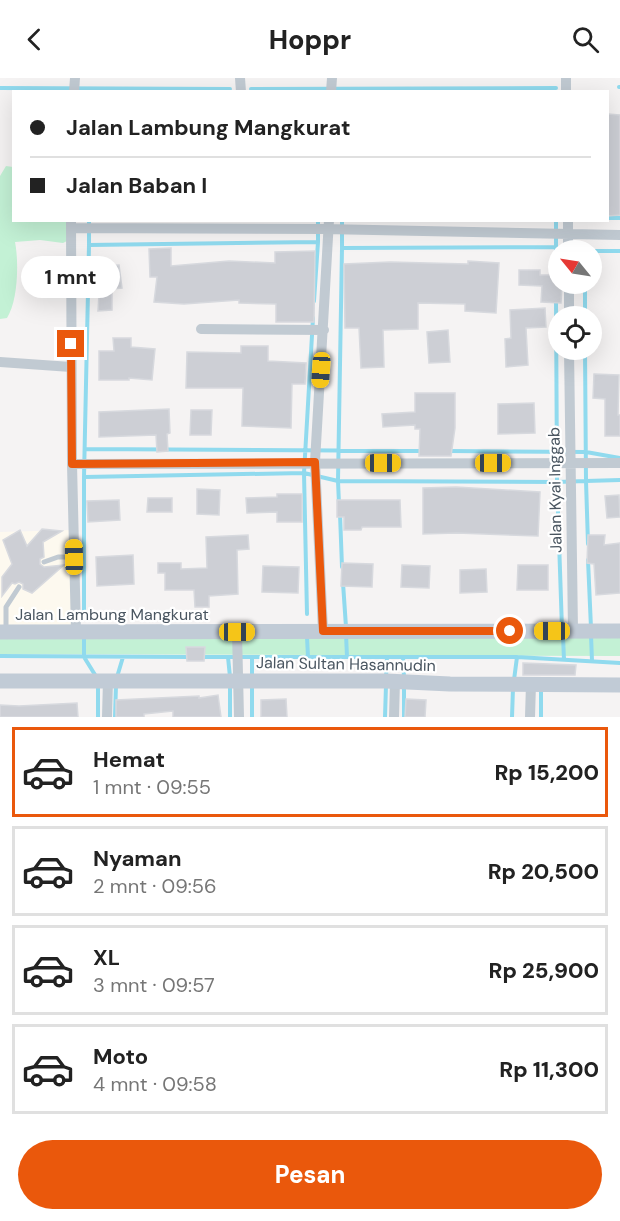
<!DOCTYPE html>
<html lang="id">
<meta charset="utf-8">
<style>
body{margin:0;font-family:"DM Sans",sans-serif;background:#f2f2f2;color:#222;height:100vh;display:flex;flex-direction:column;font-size:22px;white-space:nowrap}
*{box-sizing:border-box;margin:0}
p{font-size:20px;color:#767676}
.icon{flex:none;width:33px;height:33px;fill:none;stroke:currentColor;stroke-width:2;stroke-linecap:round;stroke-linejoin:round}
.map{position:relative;height:639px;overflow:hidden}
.sheet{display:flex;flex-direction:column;background:#fff;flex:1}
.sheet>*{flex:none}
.banner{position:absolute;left:12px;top:12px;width:597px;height:132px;border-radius:0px;box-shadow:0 6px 24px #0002;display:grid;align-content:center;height:132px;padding:0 18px;background:#fff}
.needle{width:39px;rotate:300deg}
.fabs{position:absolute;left:548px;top:162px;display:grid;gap:12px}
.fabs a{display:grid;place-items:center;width:54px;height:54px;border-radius:50%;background:#fff;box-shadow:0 6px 24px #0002;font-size:30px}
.end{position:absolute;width:27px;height:27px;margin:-14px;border:8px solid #ea580c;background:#fff;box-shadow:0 0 0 3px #fff}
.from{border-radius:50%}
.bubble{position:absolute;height:42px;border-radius:21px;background:#fff;box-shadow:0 6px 24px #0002;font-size:20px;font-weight:800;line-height:42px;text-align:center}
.car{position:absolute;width:18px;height:36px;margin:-18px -9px;border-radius:8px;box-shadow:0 0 4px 2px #0007;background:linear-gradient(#f5c518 24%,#345 0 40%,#f5c518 0 76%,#345 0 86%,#f5c518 0)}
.banner b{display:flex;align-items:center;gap:21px;height:57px;font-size:22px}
.banner b+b{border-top:2px solid #e0e0e0}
.banner i{width:15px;height:15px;background:#222}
ul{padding:10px 0 0;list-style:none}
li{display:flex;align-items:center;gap:18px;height:90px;margin:0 12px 9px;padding:0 6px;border:3px solid #e0e0e0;border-radius:0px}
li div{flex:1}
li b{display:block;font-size:22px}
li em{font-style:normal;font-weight:800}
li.active{border-color:#ea580c}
li>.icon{width:54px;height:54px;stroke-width:1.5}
.cta{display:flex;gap:12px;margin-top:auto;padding:12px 18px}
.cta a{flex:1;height:69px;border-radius:36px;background:#ea580c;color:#fff;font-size:24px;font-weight:800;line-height:69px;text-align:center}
header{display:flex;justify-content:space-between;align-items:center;height:78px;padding:0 18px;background:#fff;font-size:27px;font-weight:800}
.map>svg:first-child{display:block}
.commercial{fill:#fdf9ef}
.green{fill:#c3f1d5}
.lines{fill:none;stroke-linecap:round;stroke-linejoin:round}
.stream{stroke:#90daee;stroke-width:4}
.building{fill:#cdcfd5;stroke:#d7d9de;stroke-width:1.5}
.lane{stroke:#c1cad2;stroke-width:5}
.street{stroke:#c1cad2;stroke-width:10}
.secondary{stroke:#c1cbd6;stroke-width:15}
.route{stroke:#ea580c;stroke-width:8}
.labels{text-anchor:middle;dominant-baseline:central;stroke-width:4.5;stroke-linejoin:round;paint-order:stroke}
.street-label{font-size:16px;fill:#4a5661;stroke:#fff}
</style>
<header><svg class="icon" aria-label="back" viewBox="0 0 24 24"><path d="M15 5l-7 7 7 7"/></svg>Hoppr<svg class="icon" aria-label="search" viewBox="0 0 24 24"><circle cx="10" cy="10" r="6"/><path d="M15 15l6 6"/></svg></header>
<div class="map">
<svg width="620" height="639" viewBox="0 0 620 639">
<rect width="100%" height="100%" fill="#f5f3f3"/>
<!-- commercial -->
<path class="commercial" d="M71,452L74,548L0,547V454Z"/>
<!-- green -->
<path class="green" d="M6,88L13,89L14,142L68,143L67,163L63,165L40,162L15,164C19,184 18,223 7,240L0,241V98Z
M0,557H620V578L0,576Z"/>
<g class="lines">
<!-- stream -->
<path class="stream" d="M619,9H620
M0,10L230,11
M251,11L556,10
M608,140H620
M318,142V164
M342,142V170
M556,142V169
M89,167V142
M591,173H620
M585,206V238
M556,222L557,404L586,403L585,272
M313,240L304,395L338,403L342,170L556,169V202
M85,371L423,373
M449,373L586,374L620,380
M84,399L89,167L318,164L314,223
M339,426L338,403L557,404L562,551
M340,436L342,489
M588,466L586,403L620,402
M588,482L591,550
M343,505L346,549
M84,540V399L304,395L307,536
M346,556L347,579
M591,557L592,583
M563,558L564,582
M307,559L308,579
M84,561V579L97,600
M0,578L191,579
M202,579H517L620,585
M228,579L230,599
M403,579L404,599
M117,599L123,579
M252,599V579
M386,599L387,579
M514,602L517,579
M98,639V607
M115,639L116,607
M230,639V607
M252,639V607
M385,639L386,607
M404,639V607
M512,639L513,610
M541,639V610"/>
</g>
<!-- building -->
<path class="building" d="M608,36L620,37V137L608,138Z
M171,170V188L229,183L275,185V174L315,173L314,244H276V226L239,225V222L184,226L154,224L157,199H150L149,171Z
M468,183L499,185L496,235L465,233V226L418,225V251L383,252L384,289L361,290L359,250H345L344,186L390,184L468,186Z
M119,187L122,210L112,211V232L98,233L99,215L96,189Z
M519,192H540V197H558V206H562L561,225L541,224L542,208L519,207Z
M545,230L546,249L526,250L528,287L506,289L505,261L511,260L510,232Z
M448,252L450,284L429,285L427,254Z
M113,260H131V269L155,271L152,302L129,300V302H99V273H114Z
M241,268H268V283L306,285L305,306H292L291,350L242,348L243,310H186L187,274L241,275Z
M594,296L619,297L618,337H620V358H605V321L593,320Z
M415,315H455V350L451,378H419L420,351H415V347L383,349L382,336L415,334Z
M534,325L535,355L498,356V326Z
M169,331L170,355L167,356L168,373L157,374L156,357L99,359V334Z
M191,332H212L211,357H190Z
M456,409L540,414L538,458L457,455L423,456V410Z
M197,411L220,412L219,437L197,436Z
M277,416H302V444H277V434L247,435L246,420L277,419Z
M619,417L620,439L607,440L605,418Z
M148,420H172V434H147Z
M119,422L120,442L88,444L87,423Z
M337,422H400L401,449H362L361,452H344V439H337Z
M42,451L62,453L43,464L44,479L40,481V486L44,489L64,487L32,515L23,511V506L19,504L15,506L12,505L2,518V499L12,486L3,462L20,452L27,468Z
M248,457L249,471L237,472L238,516L209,518V529H195L194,512H165V495H158V485H181V491L207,490L206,459Z
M588,457H605L604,467L620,465V515L596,517L594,486L587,485Z
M133,477L134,506L97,508L96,479Z
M342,485L373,486L372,509L341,508Z
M402,487L430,488L429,510L401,509Z
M518,487H548V512H517Z
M263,488L299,489L298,515L262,514Z
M486,491L487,514L460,515V492Z
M186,569H205L204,583H187Z
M523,585L576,587L575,597H523Z
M218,617L221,639H173V633L144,636V639H116V622L199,618V620Z
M286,621L287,639H261V622Z
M406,621L426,622L425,639H405Z
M77,625L78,639H0V627L19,628Z"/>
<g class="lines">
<!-- lane -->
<path class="lane" d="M44,484L58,479H74
M6,552V529L19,509"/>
<!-- street -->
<path class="street" d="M240,0L241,14
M566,0V14
M74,14L75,0
M331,14L332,0
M71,142L72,386L76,554
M568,142V172
M71,150L324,151L620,157
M569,206V238
M201,251L324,252
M569,272L573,553
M0,284L71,289
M72,386L620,385
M323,553L315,384L329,142
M237,554L239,639
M107,639L108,602
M394,639L395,603
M530,639L531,606"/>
<!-- secondary -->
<path class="secondary" d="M0,554L620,553
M0,603H386L450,606L620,607"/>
</g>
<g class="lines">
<!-- route -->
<path class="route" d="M71,266L72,386L315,384L323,553H510"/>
</g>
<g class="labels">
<!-- street labels -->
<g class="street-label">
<text transform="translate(555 412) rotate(-91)">Jalan Kyai Inggab</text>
<text x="112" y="536">Jalan Lambung Mangkurat</text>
<text transform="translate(346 586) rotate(1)">Jalan Sultan Hasannudin</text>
</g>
</g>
</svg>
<div class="fabs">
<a><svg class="needle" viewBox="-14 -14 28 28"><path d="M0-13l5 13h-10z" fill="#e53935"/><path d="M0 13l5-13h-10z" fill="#767676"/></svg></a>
<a><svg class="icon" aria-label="locate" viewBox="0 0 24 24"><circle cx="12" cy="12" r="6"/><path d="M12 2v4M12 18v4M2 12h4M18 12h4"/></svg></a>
</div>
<i class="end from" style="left:510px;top:553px"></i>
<i class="end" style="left:71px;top:266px"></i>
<div class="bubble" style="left:21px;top:178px;width:99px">1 mnt</div>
<i class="car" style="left:321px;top:292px;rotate:184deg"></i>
<i class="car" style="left:383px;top:385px;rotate:90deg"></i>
<i class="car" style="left:493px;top:385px;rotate:90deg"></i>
<i class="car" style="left:74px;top:479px;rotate:359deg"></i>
<i class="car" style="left:552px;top:553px;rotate:270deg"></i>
<i class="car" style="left:237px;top:554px;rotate:90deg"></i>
<div class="banner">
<b><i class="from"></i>Jalan Lambung Mangkurat</b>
<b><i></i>Jalan Baban I</b>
</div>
</div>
<section class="sheet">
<ul>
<li class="active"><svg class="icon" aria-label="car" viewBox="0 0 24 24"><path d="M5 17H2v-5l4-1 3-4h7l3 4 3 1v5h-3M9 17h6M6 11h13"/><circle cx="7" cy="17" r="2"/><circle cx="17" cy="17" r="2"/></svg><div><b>Hemat</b><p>1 mnt · 09:55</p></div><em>Rp 15,200</em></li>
<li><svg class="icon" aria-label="car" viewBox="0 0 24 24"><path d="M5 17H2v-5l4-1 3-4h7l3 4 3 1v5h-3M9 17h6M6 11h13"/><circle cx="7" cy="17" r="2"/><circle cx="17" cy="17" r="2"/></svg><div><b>Nyaman</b><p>2 mnt · 09:56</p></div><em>Rp 20,500</em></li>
<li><svg class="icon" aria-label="car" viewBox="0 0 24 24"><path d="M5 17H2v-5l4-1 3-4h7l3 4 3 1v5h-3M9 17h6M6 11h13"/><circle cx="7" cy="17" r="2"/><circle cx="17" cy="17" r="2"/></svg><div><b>XL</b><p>3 mnt · 09:57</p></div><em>Rp 25,900</em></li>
<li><svg class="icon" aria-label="car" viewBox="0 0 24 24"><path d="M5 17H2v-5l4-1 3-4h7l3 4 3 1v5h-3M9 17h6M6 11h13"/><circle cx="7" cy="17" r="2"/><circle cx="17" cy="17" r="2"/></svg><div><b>Moto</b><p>4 mnt · 09:58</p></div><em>Rp 11,300</em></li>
</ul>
<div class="cta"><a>Pesan</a></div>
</section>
